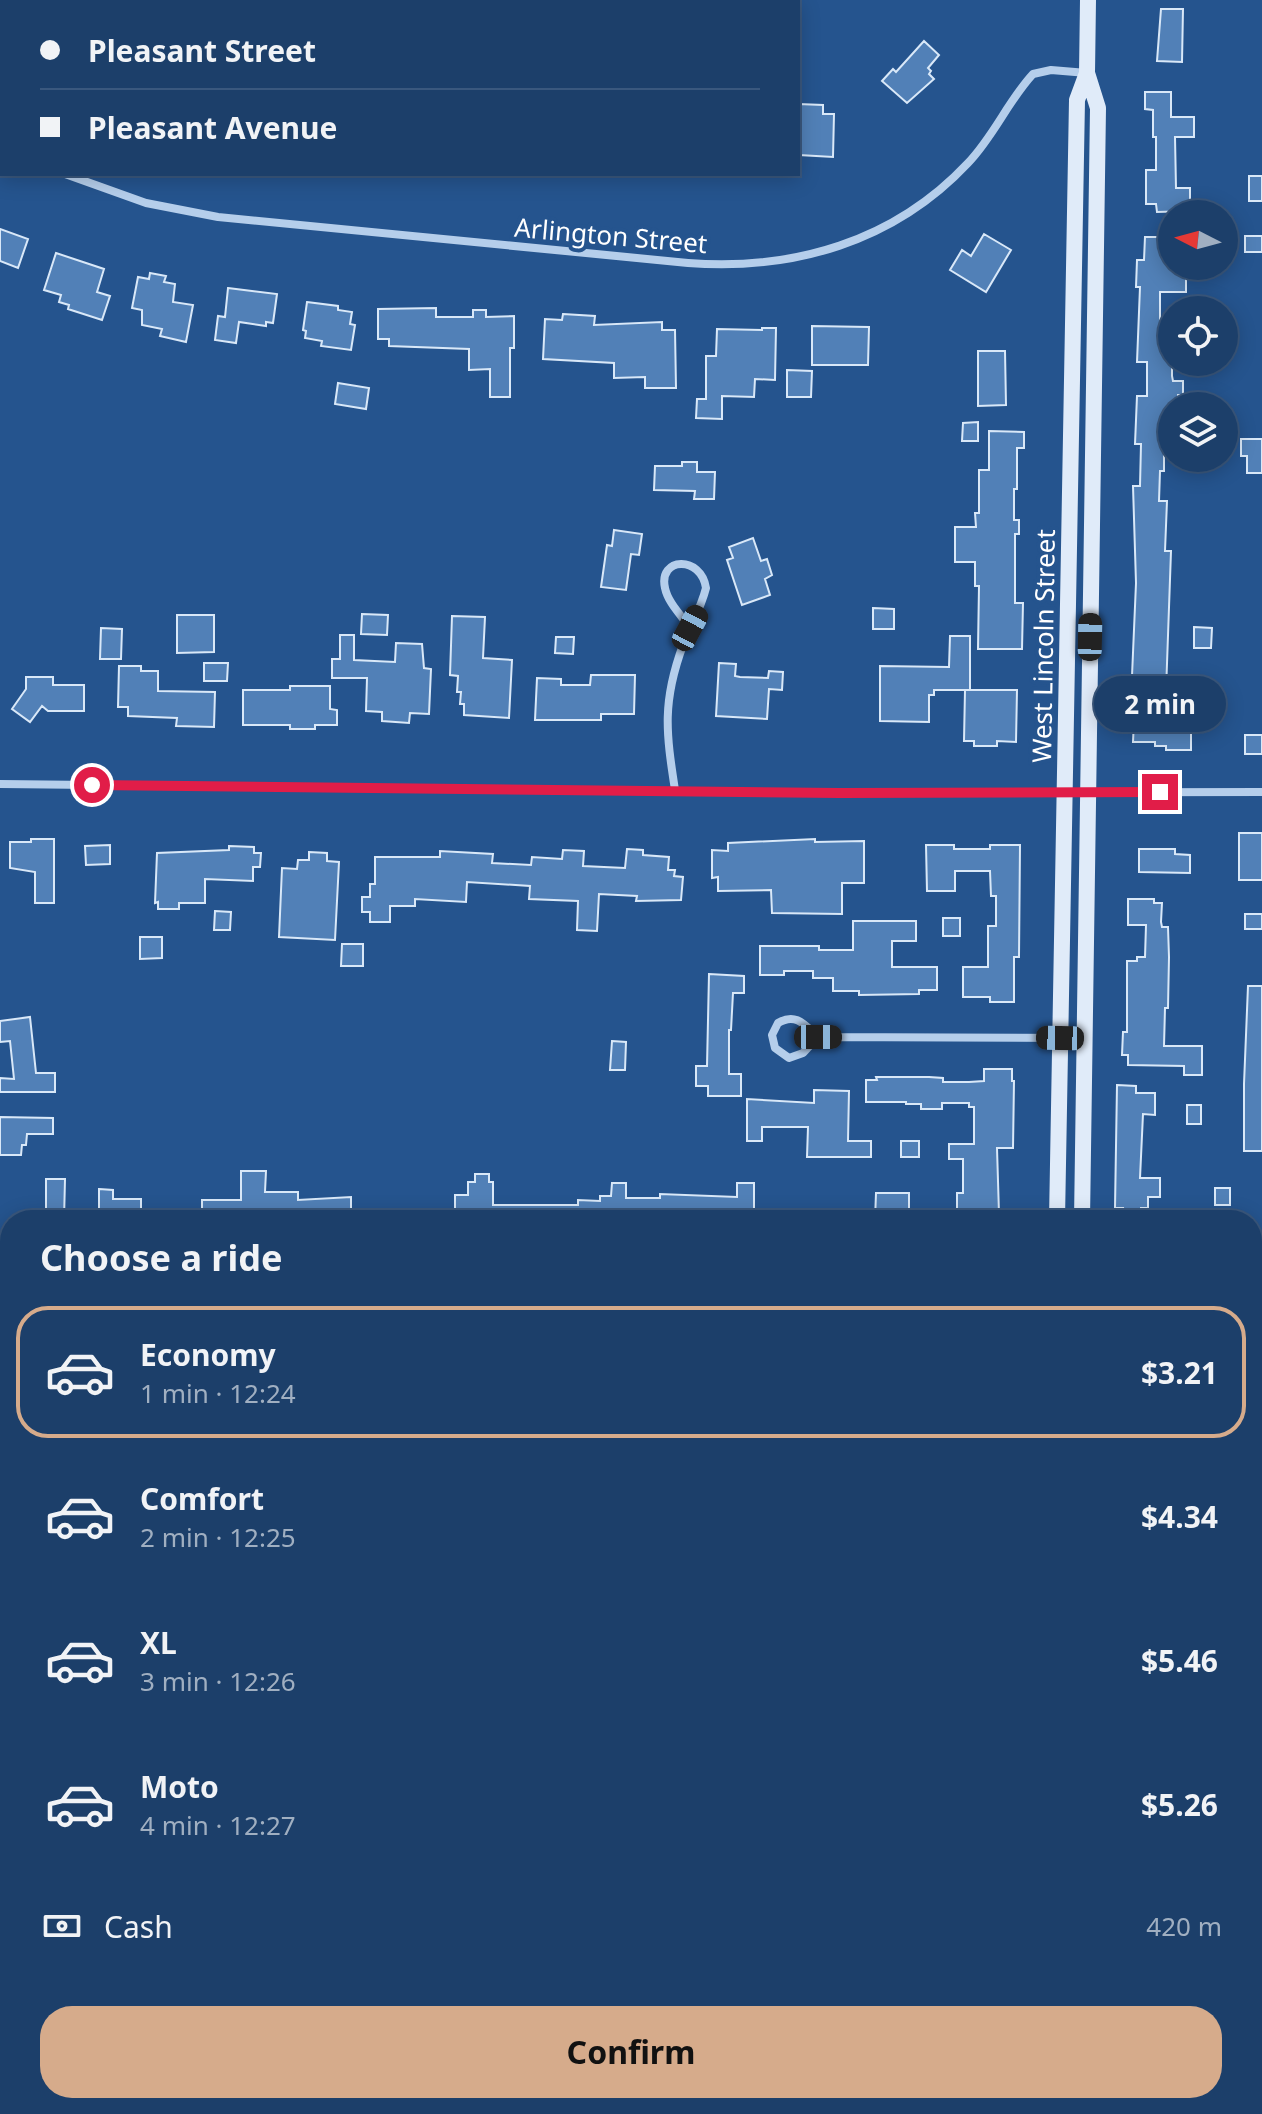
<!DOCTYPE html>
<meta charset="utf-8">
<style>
body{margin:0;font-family:"Noto Sans",sans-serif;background:#254670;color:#f1f3f6;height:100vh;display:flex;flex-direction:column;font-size:30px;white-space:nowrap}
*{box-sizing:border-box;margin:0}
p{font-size:26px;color:#a0afc1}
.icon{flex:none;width:44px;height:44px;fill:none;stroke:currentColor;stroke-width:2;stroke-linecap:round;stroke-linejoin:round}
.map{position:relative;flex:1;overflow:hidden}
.side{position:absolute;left:0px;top:1210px;width:1262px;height:904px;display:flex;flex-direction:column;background:#1c3f6a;border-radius:32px 32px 0 0;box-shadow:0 4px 20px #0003,0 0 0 2px #3a587e}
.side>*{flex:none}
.hud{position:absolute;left:0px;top:0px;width:800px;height:176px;box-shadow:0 4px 20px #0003,0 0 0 2px #3a587e;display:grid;align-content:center;height:176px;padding:0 40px;background:#1c3f6a}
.needle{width:52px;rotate:276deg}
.controls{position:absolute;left:1158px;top:200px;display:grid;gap:16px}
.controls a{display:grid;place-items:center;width:80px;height:80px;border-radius:50%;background:#1c3f6a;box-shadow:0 4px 20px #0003,0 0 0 2px #3a587e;font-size:40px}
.end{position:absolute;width:36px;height:36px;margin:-18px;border:10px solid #e11d48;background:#fff;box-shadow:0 0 0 4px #fff}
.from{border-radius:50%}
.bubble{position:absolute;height:56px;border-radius:28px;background:#1c3f6a;box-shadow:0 4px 20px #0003,0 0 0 2px #3a587e;font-size:26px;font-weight:700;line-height:56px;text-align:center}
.car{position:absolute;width:24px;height:48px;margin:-24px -12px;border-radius:10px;box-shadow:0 0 6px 2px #0007;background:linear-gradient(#222 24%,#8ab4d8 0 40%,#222 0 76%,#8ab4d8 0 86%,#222 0)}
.hud b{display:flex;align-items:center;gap:28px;height:76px;font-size:30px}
.hud b+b{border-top:2px solid #3a587e}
.hud i{width:20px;height:20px;background:#f1f3f6}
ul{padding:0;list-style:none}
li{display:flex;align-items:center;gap:24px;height:132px;margin:0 16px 12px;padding:0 24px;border:4px solid transparent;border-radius:32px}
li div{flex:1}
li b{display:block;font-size:30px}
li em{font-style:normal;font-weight:700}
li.current{border-color:#d6ab8b}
li>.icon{width:72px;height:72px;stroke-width:1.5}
h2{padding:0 40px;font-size:36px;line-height:96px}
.pay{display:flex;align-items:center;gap:20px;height:88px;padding:0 40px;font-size:30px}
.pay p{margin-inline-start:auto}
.action{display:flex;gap:16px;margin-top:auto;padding:16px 40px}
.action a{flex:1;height:92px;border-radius:32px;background:#d6ab8b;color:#111;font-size:32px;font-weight:700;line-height:92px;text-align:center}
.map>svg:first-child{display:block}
.building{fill:#5180b7;stroke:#d9e8f8;stroke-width:2}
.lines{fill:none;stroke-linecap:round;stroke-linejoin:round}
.lane{stroke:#b5ceeb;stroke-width:6}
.street{stroke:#b5ceeb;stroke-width:8}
.secondary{stroke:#e0ebf9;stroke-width:16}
.route{stroke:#e11d48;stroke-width:10}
.labels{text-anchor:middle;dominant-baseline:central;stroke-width:8;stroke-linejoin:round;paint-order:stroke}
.street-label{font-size:26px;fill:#fff;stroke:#25548e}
</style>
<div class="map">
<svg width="1262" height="2114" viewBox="0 0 1262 2114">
<rect width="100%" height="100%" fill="#25548e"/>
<!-- building -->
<path class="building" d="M1161,9H1183L1182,62L1157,61Z
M924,41L939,55L928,68L931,71L929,74L934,79L907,103L882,81L893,69L896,72Z
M1145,92H1171V117H1194V137H1175L1176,188H1190V211L1157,212L1156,204H1146V170H1156V137H1153V110L1145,109Z
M798,104L823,105V114H834L833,157L799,155Z
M1249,176H1262V201H1249Z
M0,229L28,239L18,268L0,261Z
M984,234L1011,250L986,292L950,270L962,250L971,256Z
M1245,236H1262V252H1245Z
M1145,237H1172L1173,271H1186V292H1160V329H1163V337H1172V376L1173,381H1183V395H1178V406H1172V416H1164V471H1160L1159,501H1167L1165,551H1171L1165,720L1191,721V750H1166V746H1155V742H1133L1134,720H1139L1140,676H1132L1136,583L1133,486H1140L1141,444H1135L1137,396H1147V362H1137L1140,287H1136L1137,260H1144Z
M56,253L104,269L97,292L110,296L102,320L68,309L69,305L59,302L61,295L44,290Z
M150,273L166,276L164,282L175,284L173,302L193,305L186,342L160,336L162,329L142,325V310L132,308L138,277L149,279Z
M228,288L277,294L273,323L266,322V326L239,322L236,343L215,340L218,316L225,317Z
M307,302L338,306V310L352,312L350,324L355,325L351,350L321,346L322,341L305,338L306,331L303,330Z
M436,308V317H473V310H486V317L514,316V348H510V397H490V369L469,370V349L389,346V339H378V309Z
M563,314L595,316L594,325L662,322V330H675L676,388H645V377L614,378V363L543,359L545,319L562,320Z
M812,326L869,327L868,365H812Z
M762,328H776L775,380L755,379L754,397L722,396V419L696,418L697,399H706V356H716L717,329L762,330Z
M978,351H1005L1006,405L978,406Z
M787,370L812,371L811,397H787Z
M338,383L369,388L366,409L335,404Z
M978,422V441H962L963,423Z
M989,431L1024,432V448H1017V489H1014V520H1019V534H1015V603H1023L1022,649H978L979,586H975V562H955V527H976L975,513H979V470H989Z
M1241,439H1262V473H1247V456H1241Z
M682,462H697V472H715L714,499H694L695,491L654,490L655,466H682Z
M614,530L642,534L639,555L631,554L626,590L601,587L607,545L612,546Z
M753,538L761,561L767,559L772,575L765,579L770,595L742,605L727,560L733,558L729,547Z
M873,608L894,609V629H873Z
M362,614L388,615L387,635L361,634Z
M177,615H214V652L177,653Z
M452,616L485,617L483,658L512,660L509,718L464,715V704H460L461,692H457L458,676L450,675Z
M1194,627L1212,628L1211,648H1194Z
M101,628L122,629L121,659H100Z
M340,635H354V660L395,662L396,643L422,644L424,668L431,669L429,714L410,713L409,723L382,721V712L366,711L367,678H332V659H340Z
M950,636H970V690H934V695H929V722L880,721V666L949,667Z
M556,637H574L573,654L555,653Z
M204,663H228L227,681H204Z
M719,663L736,664L735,676L740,677L768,678L769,671L783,672L782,690L769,689L767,719L716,716Z
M119,666H141V671H158V691L215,692L214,727L176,726L177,718L128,716V707H118Z
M591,675H635L634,714H601V720H535L537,678L561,679V685H590Z
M26,677H53V685H84V711H48L42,706L30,722L12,709L26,689Z
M290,686H330V709L337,710V725H315V729H290V725H243V690H290Z
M965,690H1017L1016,742L997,741V746H974V741H964Z
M1245,735H1262V754H1245Z
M1239,833H1262V880H1239Z
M31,839H54V903H35V872L10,868V842H31Z
M815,839V842L864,841V883H842V914L772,913L771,890L718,891V877L712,878V850L728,851V843Z
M110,845V864L86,865L85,846Z
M926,845H954V849H990V845H1020L1019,957H1014V1002H990V997H963V967H988V926H996V896H991L990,871H955V891H927Z
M229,846L254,847V853H261L260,867H253V881L205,879V903H179V909H158V902L155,903L157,853L229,850Z
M627,849L643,850V855L669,857L668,870H675L674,876L683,877L681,900L636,901L637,896L599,894L597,931L577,930L578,901L529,899L530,886L467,882L466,902L415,899V906H390V922H370V912H362V897H370V884H375V857H440V851L493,854L492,863L531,865L532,857L562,859L563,850L584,851L583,866L625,868Z
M1139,849H1175V854L1190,855V873L1139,872Z
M309,852L327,853V861L339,862L335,940L279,937L282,868L297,869L298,860H309Z
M1128,899H1154V903H1162L1161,922L1162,927H1168L1169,957L1168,1008H1165L1164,1046H1202V1075H1184V1066L1128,1065V1055H1122L1123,1032H1127V961H1137V957H1145L1146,925H1128Z
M215,911L231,912L230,930H214Z
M1245,914H1262V929H1245Z
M943,918H960V936H943Z
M853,921H916V941H892V967H937V990H919V994L859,995V991H833V978H813V971H784V975H760V946H819V950H853Z
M140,937H162V958L140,959Z
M342,944H363V966H341Z
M709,974L744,976V993H733L731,1030H729V1074H741V1096H708V1086H696V1066H707Z
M1248,986H1262V1151H1244V1084Z
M30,1017L36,1073H55V1092H0V1078L14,1079L10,1041L0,1042V1021Z
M612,1041L626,1042L625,1070H610Z
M984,1069H1012V1081H1014L1013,1148H997L999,1214H957V1193H963V1159H949V1144H974V1107H969V1103H942V1109H921V1104H906V1102H866V1080H877L876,1077H929L943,1078V1082H969L984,1081Z
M1117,1085L1136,1086V1093H1155V1115L1143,1114L1140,1178H1160V1197H1148V1208H1141V1220H1122L1123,1208H1115Z
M814,1090L849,1091L848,1141H871V1157H807L808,1127H762V1141H747V1099L814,1103Z
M1187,1105H1201V1124H1187Z
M0,1117L53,1118V1134H27L26,1145H22L21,1155H0Z
M901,1141H919V1157H901Z
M241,1171H266L265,1192H298V1200L351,1197V1220H202V1200H241Z
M475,1174H489V1182H493V1205H578V1200L600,1201V1196H611L612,1183H626V1198H660V1194L737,1197V1183H754V1213L751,1212V1220H455V1195H468V1182H475Z
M46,1179H65L64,1220H46Z
M1215,1188H1230V1205H1215Z
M99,1189L113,1190V1199H141V1220H99Z
M876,1193H909V1220H875Z"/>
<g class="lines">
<!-- lane -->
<path class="lane" d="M0,1916L10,1922
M0,2047L10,2048"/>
<!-- street -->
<path class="street" d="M0,138L2,139
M65,174L146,203L218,217L688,263C793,271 894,242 968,163C994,136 1008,101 1033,74L1051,70L1087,73
M0,784L840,793L1262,792
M675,790C666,732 662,702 683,645C691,625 701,608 706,588C701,555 658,557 665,588C668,603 682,616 690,628
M818,1037L803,1053L789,1058L775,1048L772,1035L778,1023C796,1012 805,1025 818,1037L1084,1038
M0,1295H10
M0,1569H10
M0,1807H10
M335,2104L351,2114
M501,2114L508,2104"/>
<!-- secondary -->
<path class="secondary" d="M1057,1220L1077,100L1087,73
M1082,1220L1098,108L1087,73L1088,0
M1042,2114V2104
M1066,2114V2104"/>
</g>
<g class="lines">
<!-- route -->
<path class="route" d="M92,785L840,793L1160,792"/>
</g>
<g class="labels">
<!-- street labels -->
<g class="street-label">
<text transform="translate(611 235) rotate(5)">Arlington Street</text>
<text transform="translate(1043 646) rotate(-89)">West Lincoln Street</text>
</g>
</g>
</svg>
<div class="controls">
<a><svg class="needle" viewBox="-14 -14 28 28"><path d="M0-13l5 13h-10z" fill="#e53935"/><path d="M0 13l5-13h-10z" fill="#a0afc1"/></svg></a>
<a><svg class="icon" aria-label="locate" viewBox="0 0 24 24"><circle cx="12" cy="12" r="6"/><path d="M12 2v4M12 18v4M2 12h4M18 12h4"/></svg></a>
<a><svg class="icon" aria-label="layers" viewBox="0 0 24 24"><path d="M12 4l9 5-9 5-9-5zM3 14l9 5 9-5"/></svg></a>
</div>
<i class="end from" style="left:92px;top:785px"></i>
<i class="end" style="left:1160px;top:792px"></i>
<div class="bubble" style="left:1094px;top:676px;width:132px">2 min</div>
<i class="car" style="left:690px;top:628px;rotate:28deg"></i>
<i class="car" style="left:1090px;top:637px;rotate:1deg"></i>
<i class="car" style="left:818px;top:1037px;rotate:90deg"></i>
<i class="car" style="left:1060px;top:1038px;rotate:271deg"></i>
<div class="hud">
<b><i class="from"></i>Pleasant Street</b>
<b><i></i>Pleasant Avenue</b>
</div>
<section class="side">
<h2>Choose a ride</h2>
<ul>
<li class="current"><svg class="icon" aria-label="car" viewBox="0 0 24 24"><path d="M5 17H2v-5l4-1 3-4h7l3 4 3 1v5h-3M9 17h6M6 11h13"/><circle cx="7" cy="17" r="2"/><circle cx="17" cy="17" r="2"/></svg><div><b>Economy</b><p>1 min · 12:24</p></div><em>$3.21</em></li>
<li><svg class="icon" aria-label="car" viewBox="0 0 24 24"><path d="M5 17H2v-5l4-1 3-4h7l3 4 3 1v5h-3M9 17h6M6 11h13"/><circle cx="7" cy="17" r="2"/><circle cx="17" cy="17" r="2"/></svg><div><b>Comfort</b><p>2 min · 12:25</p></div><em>$4.34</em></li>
<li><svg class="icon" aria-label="car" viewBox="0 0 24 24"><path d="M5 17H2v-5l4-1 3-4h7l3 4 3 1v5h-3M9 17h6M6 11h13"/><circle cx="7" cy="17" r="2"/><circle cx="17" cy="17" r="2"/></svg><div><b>XL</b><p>3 min · 12:26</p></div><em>$5.46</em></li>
<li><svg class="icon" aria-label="car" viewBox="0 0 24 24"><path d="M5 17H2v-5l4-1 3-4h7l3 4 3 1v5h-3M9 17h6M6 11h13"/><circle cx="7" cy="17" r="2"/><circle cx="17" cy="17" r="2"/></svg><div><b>Moto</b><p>4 min · 12:27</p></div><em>$5.26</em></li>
</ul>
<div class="pay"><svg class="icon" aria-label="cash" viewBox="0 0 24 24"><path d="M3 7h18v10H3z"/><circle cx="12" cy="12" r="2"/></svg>Cash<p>420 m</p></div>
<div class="action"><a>Confirm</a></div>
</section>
</div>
